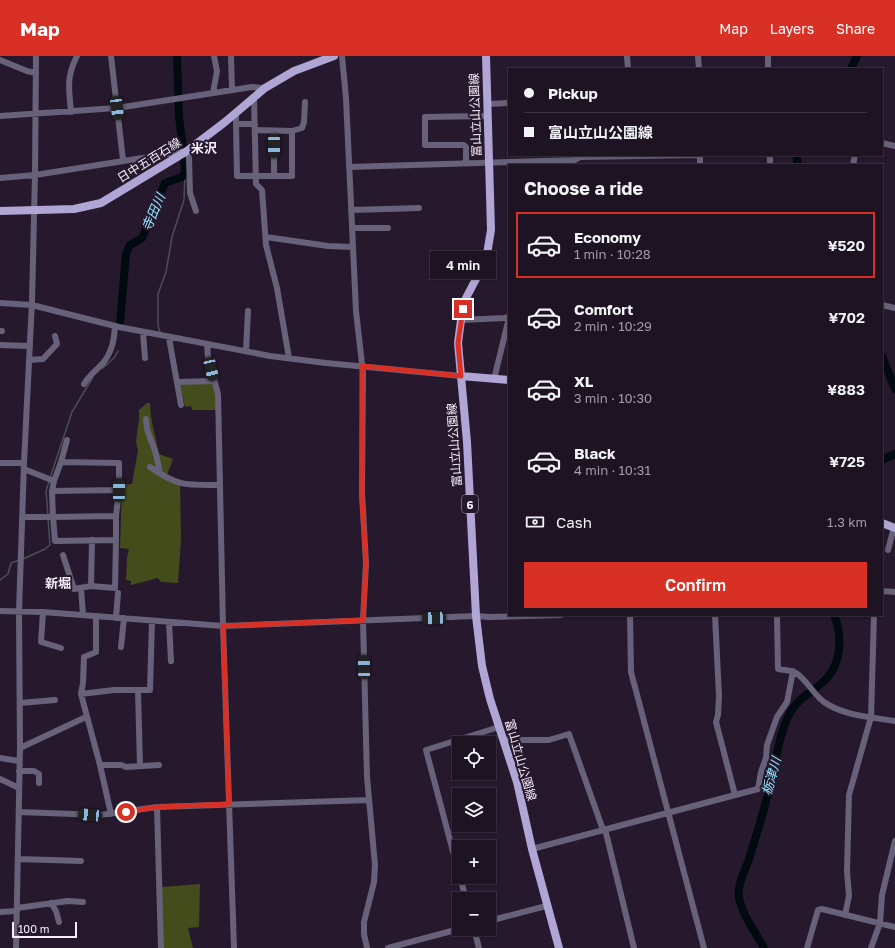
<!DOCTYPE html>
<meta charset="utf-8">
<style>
body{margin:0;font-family:"Golos Text","Noto Sans JP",sans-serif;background:#2a202f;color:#f1f3f6;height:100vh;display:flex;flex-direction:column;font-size:15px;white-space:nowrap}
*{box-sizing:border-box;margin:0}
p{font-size:13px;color:#a09ea5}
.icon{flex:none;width:22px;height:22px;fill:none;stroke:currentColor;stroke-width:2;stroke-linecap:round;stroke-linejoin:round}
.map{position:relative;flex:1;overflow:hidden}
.details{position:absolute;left:508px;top:108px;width:375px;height:452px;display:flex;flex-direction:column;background:#1d1322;border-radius:0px;box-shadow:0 1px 3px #0004,0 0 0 1px #3b3240}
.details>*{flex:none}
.guide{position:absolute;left:508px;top:12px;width:375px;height:88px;border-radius:0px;box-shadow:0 1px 3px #0004,0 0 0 1px #3b3240;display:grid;align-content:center;height:88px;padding:0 16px;background:#1d1322}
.buttons{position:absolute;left:452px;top:680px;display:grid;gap:8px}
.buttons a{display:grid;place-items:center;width:44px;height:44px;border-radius:0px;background:#1d1322;box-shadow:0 1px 3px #0004,0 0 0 1px #3b3240;font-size:20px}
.scale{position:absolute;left:12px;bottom:10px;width:65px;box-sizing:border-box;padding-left:4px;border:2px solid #f6edfa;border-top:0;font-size:11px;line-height:14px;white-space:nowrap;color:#f6edfa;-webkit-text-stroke:3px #27192d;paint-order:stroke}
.end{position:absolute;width:18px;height:18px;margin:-9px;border:5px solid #d93025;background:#fff;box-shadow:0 0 0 2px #fff}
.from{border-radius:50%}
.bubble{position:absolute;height:28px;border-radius:0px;background:#1d1322;box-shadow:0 1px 3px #0004,0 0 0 1px #3b3240;font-size:13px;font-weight:600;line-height:28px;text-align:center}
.car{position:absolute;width:12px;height:24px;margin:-12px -6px;border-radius:5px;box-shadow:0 0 3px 1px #0007;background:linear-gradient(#222 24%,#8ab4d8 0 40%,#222 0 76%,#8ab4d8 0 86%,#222 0)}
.guide b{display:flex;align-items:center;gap:14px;height:38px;font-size:15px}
.guide b+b{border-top:1px solid #3b3240}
.guide i{width:10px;height:10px;background:#f1f3f6}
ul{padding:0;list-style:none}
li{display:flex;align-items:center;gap:12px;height:66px;margin:0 8px 6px;padding:0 8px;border:2px solid transparent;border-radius:0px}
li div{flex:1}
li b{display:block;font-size:15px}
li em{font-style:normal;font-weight:600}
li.current{border-color:#d93025}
li>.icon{width:36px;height:36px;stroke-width:1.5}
h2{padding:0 16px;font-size:18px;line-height:48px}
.pay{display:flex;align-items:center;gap:10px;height:44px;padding:0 16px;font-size:15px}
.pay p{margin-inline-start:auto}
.button{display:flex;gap:8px;margin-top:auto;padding:8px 16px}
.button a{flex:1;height:46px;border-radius:0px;background:#d93025;color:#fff;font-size:16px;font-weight:600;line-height:46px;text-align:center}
header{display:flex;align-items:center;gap:24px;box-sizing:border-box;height:56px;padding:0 20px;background:#d93025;color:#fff}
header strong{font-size:19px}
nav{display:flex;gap:22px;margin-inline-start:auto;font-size:14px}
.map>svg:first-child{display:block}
.green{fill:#444c1b}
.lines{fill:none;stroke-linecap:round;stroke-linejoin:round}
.stream{stroke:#4a4e56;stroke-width:1.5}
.river{stroke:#000a10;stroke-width:8}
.minor{stroke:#676279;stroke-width:6}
.major{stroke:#b0a6d5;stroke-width:8}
.route{stroke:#d93025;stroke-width:5}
.labels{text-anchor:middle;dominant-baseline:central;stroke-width:4;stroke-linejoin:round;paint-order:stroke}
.shield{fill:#27192d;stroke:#b8adbc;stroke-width:1}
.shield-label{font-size:11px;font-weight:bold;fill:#f6edfa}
.street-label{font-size:12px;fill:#f6edfa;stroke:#27192d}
.neighbourhood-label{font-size:13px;font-weight:bold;fill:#f6edfa;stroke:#27192d}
.water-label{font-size:13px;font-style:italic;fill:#92e5fe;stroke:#27192d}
</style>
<header>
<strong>Map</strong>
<nav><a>Map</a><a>Layers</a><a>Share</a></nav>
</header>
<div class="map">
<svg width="895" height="892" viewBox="0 0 895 892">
<rect width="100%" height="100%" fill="#27192d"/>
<!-- green -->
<path class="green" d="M213,327L217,338V354H192L191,350L185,351L180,328Z
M147,347H150C150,364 156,381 159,398L173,403L167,419L180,425L181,483L178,527L161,526L158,522L131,529V525L126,524L127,502L129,493L120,492L122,429L132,428L138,394L136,386L139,363V354Z
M200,828L199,871L188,872L193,892H162V831Z"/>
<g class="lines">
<!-- stream -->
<path class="stream" d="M160,276L158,270V238L166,216L172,181L184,144L185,116
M103,312L114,302L118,295
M50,422L72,356L93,321
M48,459L46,435L49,426
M23,503L45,493L50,489L48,463
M0,524L8,518L11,507L19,504"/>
<!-- river -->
<path class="river" d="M177,0L179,61L183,92
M851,13L857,0
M796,99L798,109
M120,267L126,198L130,189L142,182L165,127L182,121L185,116L184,100
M882,300L895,333
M882,404L895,398
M764,892C756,877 741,857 739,841C737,828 745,815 749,803C758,775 766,747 773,718C777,698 780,676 790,657C800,639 815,636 827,622C842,605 842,579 834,559"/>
<!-- minor -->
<path class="minor" d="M111,0L123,104
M231,0L232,34
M342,0L346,42L356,255L363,317L362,436L366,507L363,564L367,721L375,809L374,826L364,866V878L367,892
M627,0L628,13
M698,0L699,13
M768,0V13
M0,4L27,15L36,17
M213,37L217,15L214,0
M254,41L256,128L262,134L266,189L277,232L289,302
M487,48L509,47
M71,56C69,32 66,22 77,0
M236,57V68H255
M0,60L117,52L252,31L265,32
M236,68L237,120H292V75
M255,74L292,75L302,72L304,66L305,46
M882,87L895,90
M700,99V109
M770,99V109
M466,107V91L464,89H425V61L487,60
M853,109L855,99
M349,111L575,104L580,101L699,99
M274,120V75
M0,122L35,119L187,95L189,102L190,137L196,155
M351,154L419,152
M352,172H388
M266,181L328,190L353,191
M0,247L32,249L119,271L270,300L326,307L461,320
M882,249L895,252
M461,264L505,262L509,261
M0,275H2
M143,277L145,302
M169,282L181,349
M207,288L208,301L218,338L223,570L234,892
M0,289L30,290
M246,295L248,255
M29,304L43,303L57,288L55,280
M494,323L509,262
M177,326L214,325
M84,328C90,318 96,315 103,307C112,296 114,284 115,271
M146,363L147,373L156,398L160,417
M61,406L67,384
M0,407H24
M150,411C179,431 186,429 220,429
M24,413L54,425L52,435L119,434V407L61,406L54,425
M116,460V484L55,485L53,461Z
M116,460L119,434
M22,461H53L52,435
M92,484L91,530L115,532L116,484
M888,494L894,471
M63,499L74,533L91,530
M81,532L83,559
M882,535L895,536
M0,555L43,556L223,570L476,560L489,561L561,559
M43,556L41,586L61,592
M630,559L631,616L704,892
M777,559L778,613C784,614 792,614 796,617C807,624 813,638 824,646C844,660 871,661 895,665
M96,560V596L84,601L83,627L81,638L114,634H150L152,565
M116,562L118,537
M169,566L171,605
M121,591L124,562
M138,634L140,710
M81,638L100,709H121L126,711L159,709
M20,647L55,644
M503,684H549L569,678L602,771L606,777L634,892
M20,692L86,661
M0,702L19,705
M100,709L111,758
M19,715H34L39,718V727
M0,723L19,732
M735,739L758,733L761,716L766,702L767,689L777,661L787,646L793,615
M157,751L161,892
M19,756L100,759L157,751L369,744
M532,793L735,739L716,666L718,659L719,640L715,559
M18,803L81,805
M459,818L426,694L499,671
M460,821L466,843
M51,847L56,855L59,866
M17,852L68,845L83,846
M0,856L17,855
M845,859L849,840L847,815L849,739L871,661L874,559
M489,865L546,850
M474,873L479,892
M16,892L20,692L19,556L24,407L32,245L35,119L36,0
M388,892L459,873
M807,892L818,854L822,853L895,871
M871,892L880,867L882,839L895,785"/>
<!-- major -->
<path class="major" d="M486,0L491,174L486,204L466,242L461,264L458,287L467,386L476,560L482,610L490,643L517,726L532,793L559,892
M0,155L74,153L101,147L187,95L225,66L265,32L294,15L334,0
M461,320L509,324
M882,467L895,472"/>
</g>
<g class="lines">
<!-- route -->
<path class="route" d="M126,756L157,751L229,748L223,570L363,564L366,507L362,445V310L461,320L458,287L463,253"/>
</g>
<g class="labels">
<!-- shield labels -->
<rect class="shield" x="462" y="439" width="16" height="18" rx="3"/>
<g class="shield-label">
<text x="470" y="448">6</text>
</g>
<!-- street labels -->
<g class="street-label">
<text transform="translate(475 59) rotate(-92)">富山立山公園線</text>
<text transform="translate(149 104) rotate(-32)">日中五百石線</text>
<text transform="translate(454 389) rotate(-94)">富山立山公園線</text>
<text transform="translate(521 704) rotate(74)">富山立山公園線</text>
</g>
<!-- neighbourhood labels -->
<g class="neighbourhood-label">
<text x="204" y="92">米沢</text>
<text x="58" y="527">新堀</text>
</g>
<!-- water labels -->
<g class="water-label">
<text transform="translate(153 156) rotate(-67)">寺田川</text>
<text transform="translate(771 720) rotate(-74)">栃津川</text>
</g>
</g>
</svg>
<div class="buttons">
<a><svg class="icon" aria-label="locate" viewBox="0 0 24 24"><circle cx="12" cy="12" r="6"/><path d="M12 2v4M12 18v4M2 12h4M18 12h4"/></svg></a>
<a><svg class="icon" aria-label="layers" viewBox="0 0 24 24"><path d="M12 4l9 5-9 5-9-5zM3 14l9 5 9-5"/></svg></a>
<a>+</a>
<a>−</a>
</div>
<div class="scale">100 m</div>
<i class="end from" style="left:126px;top:756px"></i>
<i class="end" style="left:463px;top:253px"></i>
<div class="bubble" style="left:430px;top:195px;width:66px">4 min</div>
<i class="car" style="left:117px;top:52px;rotate:173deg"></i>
<i class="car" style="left:274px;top:90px;rotate:180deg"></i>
<i class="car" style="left:211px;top:313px;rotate:167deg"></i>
<i class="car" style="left:119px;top:434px;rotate:1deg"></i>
<i class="car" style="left:434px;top:562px;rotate:268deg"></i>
<i class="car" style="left:364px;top:611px;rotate:359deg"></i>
<i class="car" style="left:90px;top:759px;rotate:275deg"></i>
<div class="guide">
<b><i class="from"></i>Pickup</b>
<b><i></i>富山立山公園線</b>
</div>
<section class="details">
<h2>Choose a ride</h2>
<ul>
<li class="current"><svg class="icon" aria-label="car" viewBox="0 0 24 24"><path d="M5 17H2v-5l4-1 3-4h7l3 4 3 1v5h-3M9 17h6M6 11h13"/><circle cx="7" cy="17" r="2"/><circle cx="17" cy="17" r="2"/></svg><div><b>Economy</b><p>1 min · 10:28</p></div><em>¥520</em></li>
<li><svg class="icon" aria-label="car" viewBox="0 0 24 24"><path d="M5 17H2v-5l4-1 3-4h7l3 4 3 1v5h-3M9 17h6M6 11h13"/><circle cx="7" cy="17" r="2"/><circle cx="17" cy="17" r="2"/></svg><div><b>Comfort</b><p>2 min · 10:29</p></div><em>¥702</em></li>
<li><svg class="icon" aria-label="car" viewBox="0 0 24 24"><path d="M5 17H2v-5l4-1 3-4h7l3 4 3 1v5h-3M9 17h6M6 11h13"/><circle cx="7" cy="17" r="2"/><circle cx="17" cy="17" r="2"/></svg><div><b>XL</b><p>3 min · 10:30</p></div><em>¥883</em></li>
<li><svg class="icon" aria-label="car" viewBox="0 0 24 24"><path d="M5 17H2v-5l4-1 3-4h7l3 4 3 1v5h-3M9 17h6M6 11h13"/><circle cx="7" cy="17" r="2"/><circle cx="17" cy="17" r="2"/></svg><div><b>Black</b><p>4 min · 10:31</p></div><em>¥725</em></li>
</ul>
<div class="pay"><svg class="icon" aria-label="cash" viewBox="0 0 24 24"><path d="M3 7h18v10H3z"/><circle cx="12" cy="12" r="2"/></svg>Cash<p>1.3 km</p></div>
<div class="button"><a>Confirm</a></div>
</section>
</div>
